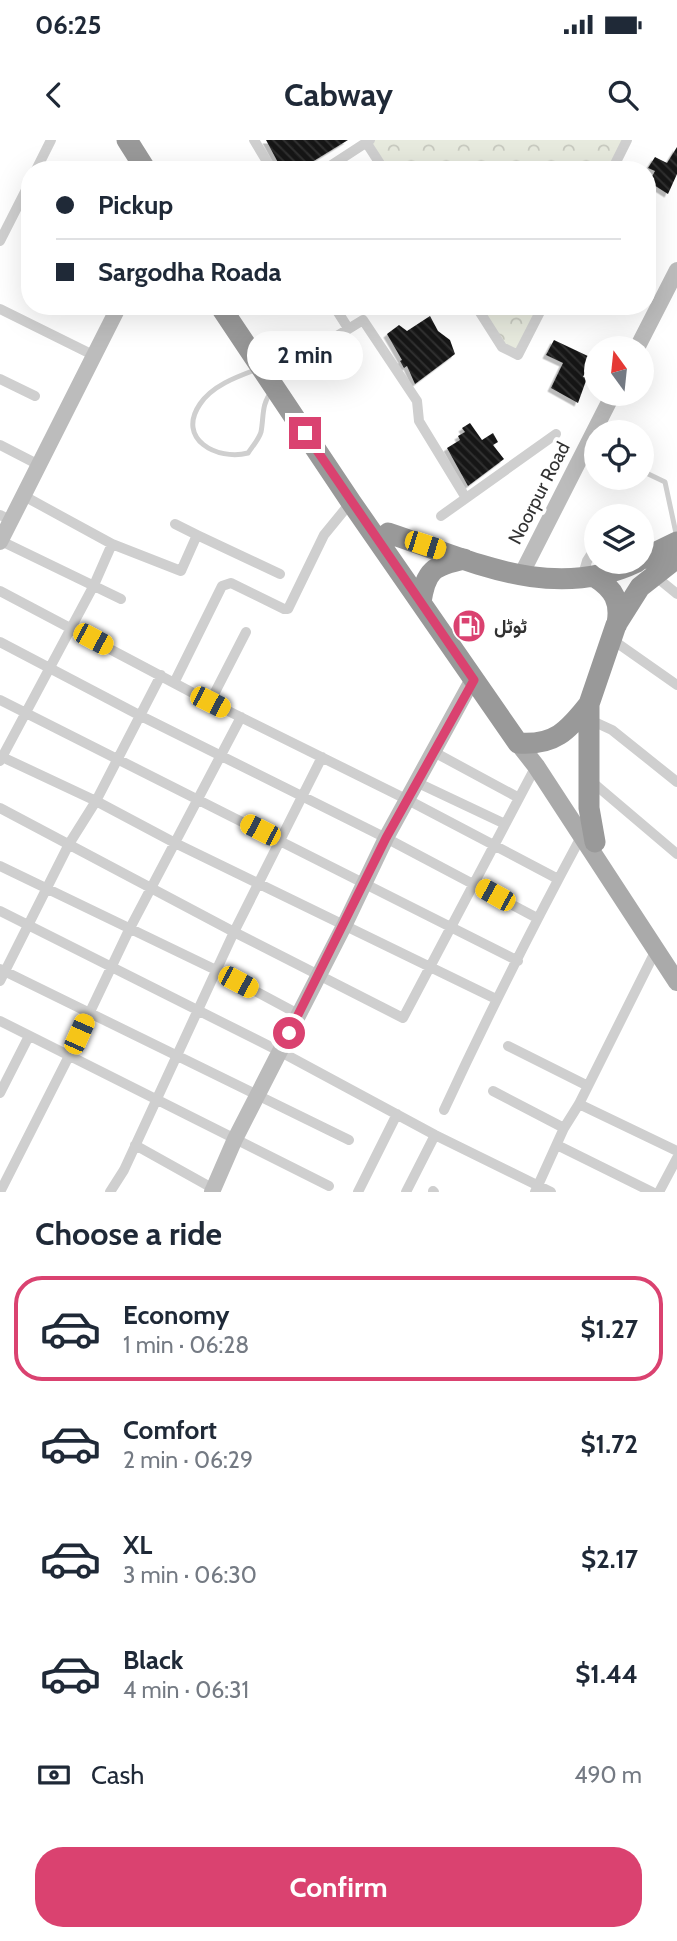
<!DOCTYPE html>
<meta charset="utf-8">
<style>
body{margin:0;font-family:Cabin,Vazirmatn,sans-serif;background:#f2f2f3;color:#1f2937;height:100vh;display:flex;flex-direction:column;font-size:26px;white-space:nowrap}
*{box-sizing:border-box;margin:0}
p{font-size:23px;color:#747a83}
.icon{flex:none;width:38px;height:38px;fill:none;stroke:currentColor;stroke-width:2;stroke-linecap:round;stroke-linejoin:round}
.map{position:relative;height:1052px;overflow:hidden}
.sheet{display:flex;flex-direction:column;background:#fff;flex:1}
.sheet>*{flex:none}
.guide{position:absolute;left:21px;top:21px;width:635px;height:154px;border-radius:28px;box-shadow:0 7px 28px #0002;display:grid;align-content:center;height:154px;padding:0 35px;background:#fff}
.needle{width:46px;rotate:345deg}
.fabs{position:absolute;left:584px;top:196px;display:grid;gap:14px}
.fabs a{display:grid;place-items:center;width:70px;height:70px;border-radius:50%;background:#fff;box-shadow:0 7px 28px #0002;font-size:35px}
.end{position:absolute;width:32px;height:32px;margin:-16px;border:9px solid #da4270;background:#fff;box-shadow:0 0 0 4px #fff}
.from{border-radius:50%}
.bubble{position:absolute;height:49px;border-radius:24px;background:#fff;box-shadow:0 7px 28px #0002;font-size:23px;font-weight:700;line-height:49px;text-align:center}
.car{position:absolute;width:21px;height:42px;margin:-21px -10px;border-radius:9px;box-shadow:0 0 5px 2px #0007;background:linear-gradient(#f5c518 24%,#345 0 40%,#f5c518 0 76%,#345 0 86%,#f5c518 0)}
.guide b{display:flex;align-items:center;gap:24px;height:66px;font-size:26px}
.guide b+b{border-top:2px solid #e0e1e3}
.guide i{width:18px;height:18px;background:#1f2937}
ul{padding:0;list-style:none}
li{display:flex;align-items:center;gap:21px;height:105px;margin:0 14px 10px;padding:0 21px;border:4px solid transparent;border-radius:28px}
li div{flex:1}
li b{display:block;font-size:26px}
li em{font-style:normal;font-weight:700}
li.on{border-color:#da4270}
li>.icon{width:63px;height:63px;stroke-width:1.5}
h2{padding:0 35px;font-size:32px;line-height:84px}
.pay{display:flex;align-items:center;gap:18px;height:77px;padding:0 35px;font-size:26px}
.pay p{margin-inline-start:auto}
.cta{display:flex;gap:14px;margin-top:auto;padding:14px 35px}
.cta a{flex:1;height:80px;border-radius:28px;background:#da4270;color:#fff;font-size:28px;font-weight:700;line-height:80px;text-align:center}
.status{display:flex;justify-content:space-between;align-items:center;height:49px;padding:0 35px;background:#fff;direction:ltr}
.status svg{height:19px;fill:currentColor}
header{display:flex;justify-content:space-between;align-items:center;height:91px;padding:0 35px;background:#fff;font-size:32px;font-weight:700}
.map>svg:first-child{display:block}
.forest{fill:url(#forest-crowns)}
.building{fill:url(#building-back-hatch);filter:url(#shadow)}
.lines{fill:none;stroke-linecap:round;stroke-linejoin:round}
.lane{stroke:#cfcfcf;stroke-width:5}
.street{stroke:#cfcfcf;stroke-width:10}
.secondary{stroke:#bcbcbc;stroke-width:16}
.primary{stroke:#aaa;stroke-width:18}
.highway{stroke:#999;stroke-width:21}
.route{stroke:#da4270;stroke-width:9}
.labels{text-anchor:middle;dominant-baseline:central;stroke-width:7;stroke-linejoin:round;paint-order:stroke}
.street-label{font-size:19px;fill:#323232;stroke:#fff}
.poi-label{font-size:19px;font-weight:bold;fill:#323232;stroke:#fff;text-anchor:start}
</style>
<div class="status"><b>06:25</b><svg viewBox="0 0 49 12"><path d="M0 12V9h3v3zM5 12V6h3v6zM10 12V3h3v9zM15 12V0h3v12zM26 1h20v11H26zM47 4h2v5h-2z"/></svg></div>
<header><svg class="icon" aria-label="back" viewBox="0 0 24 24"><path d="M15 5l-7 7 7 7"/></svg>Cabway<svg class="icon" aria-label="search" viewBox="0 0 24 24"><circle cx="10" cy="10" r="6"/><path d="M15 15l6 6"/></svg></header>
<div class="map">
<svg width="677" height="1052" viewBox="0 0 677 1052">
<defs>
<pattern id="forest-crowns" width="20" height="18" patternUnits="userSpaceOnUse" patternTransform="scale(1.75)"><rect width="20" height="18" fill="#e7eade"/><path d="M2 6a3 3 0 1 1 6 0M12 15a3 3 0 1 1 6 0" fill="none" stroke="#c7c9bf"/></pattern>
<pattern id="building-back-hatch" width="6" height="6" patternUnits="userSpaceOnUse" patternTransform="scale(1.75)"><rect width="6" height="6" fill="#191919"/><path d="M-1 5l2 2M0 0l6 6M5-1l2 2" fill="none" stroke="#323232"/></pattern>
<filter id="shadow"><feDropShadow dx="-3.5" dy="3.5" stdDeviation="0" flood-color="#0004"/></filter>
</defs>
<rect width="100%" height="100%" fill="#fff"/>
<!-- forest -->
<path class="forest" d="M370,0H626L611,30H384Z
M475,166H543L518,215L502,207Z"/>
<!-- building -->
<path class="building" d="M266,0H348L299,30H282Z
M677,7V34L668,54L649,42L655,31L648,28L655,17L667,23Z
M430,176L438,191L450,200L455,214L415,244L407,226L404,228L400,221L402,220L387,194L399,185L407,191Z
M554,200L592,218L583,237L587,238L578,263L551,248L563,223L546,215Z
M470,283L482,300L493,293L498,302L493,305L504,319L468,346L447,308L460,300L458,296L465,292L462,288Z"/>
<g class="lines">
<!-- lane -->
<path class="lane" d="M255,230C236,237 212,246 200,264C176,299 217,321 248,313C252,307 259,299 261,292C264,277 261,264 272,251
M642,331L665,342L677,398"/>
<!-- street -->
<path class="street" d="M254,0L272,30
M366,2L384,30
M36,30L51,0
M324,30L370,0
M612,30L627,0
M0,101L30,42
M334,166L348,188
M476,166L502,207L518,215L543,166
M0,169L93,215
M280,231L363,180L417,261L419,281L466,358
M0,239L35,256
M0,305L39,325
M24,356L112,404L181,431L197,395L280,434
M0,375L10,380
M441,376L556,294
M175,384L197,395
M1,401L121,459
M655,436L677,454
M582,438L587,421L597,405
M0,451L210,562L408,660L558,739
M610,498L677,545
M0,502L141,576L386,698L537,778
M174,543L222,446L231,443L284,469H288L324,395L351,362
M0,560L518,821
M210,562L246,492
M588,579L612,590L677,642
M432,611L519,658
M0,616L96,661L175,703L496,859
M0,621L94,445L112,404
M591,641L677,714
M416,642L505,684
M0,668L234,792L403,878L536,626
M0,726L218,831L298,874
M0,771L281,912L435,995L551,1052
M0,829L349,1000
M0,841L69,704L96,661L161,535
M0,881L329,1046
M508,906L588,946
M493,951L564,988
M0,953L29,896
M579,964L677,1011
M444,970C487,877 533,786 582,695
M135,1005L214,1049
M557,1005L652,1052
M433,1051L434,1052
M0,1052L69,916L129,790L241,577
M110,1052L124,1030L234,792L322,617
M358,1052L397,974
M406,1052L435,995
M535,1052L564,988L579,964L656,810
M659,1052L677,1018"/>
<!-- secondary -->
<path class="secondary" d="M637,208L677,130
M0,402L119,166
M521,435L613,254
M212,1052L235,999L344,786L386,698L473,539"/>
<!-- primary -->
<path class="primary" d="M518,603L536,626L677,842"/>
<!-- highway -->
<path class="highway" d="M127,0L146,30
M220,166L351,362L518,603C554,606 568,591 589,564
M388,393C470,420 552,463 637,422
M642,419L677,402
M595,437C614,449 621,462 617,484
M421,462C426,430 433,426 464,419
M595,702L589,668V564L616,485L640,447L677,418"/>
</g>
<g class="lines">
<!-- route -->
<path class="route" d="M289,893L386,698L474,540L305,293"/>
</g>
<!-- icons -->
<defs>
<symbol id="fuel-disc" viewBox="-11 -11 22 22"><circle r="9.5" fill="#da4270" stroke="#fff"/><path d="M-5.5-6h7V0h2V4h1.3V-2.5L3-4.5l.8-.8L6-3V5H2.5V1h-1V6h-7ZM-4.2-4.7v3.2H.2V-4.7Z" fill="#fff"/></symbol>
</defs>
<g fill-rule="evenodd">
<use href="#fuel-disc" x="450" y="467" width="38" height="38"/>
</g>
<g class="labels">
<!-- street labels -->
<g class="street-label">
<text transform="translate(539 353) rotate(-63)">Noorpur Road</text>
</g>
<!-- poi labels -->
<g class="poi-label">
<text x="494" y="486">ٹوٹل</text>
</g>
</g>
</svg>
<div class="fabs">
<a><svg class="needle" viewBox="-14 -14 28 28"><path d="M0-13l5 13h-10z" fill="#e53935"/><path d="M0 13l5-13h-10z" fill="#747a83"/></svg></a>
<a><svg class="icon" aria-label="locate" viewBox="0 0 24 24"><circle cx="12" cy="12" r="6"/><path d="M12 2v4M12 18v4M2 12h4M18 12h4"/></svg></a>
<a><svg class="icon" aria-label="layers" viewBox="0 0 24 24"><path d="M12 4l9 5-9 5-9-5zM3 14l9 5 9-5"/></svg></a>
</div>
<i class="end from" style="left:289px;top:893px"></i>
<i class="end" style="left:305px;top:293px"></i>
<div class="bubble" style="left:247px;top:191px;width:116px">2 min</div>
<i class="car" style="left:425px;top:405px;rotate:108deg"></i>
<i class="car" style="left:93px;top:499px;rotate:118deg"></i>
<i class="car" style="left:210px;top:562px;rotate:117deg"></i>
<i class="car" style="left:260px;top:690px;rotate:297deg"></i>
<i class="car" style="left:495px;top:755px;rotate:299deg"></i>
<i class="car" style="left:238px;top:842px;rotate:118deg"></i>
<i class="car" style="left:79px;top:894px;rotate:24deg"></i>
<div class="guide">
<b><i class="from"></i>Pickup</b>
<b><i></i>Sargodha Roada</b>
</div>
</div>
<section class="sheet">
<h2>Choose a ride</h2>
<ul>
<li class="on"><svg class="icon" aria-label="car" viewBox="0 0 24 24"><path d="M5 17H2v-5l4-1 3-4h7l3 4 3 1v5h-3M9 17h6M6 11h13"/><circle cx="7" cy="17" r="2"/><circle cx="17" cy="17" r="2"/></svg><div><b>Economy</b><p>1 min · 06:28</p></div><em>$1.27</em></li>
<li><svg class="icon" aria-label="car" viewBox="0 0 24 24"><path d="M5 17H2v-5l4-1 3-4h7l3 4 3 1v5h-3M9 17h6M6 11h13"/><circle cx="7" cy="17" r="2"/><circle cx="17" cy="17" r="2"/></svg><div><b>Comfort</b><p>2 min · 06:29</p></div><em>$1.72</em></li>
<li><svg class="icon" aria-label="car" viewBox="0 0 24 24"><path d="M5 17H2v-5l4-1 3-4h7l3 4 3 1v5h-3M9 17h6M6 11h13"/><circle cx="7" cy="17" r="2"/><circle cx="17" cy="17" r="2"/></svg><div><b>XL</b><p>3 min · 06:30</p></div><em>$2.17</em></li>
<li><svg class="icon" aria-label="car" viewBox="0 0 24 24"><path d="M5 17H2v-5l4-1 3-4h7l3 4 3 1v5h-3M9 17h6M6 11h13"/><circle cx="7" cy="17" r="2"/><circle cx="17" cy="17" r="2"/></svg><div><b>Black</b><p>4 min · 06:31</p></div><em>$1.44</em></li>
</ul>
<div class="pay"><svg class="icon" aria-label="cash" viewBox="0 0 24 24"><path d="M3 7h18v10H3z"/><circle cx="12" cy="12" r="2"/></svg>Cash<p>490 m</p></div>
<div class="cta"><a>Confirm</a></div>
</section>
